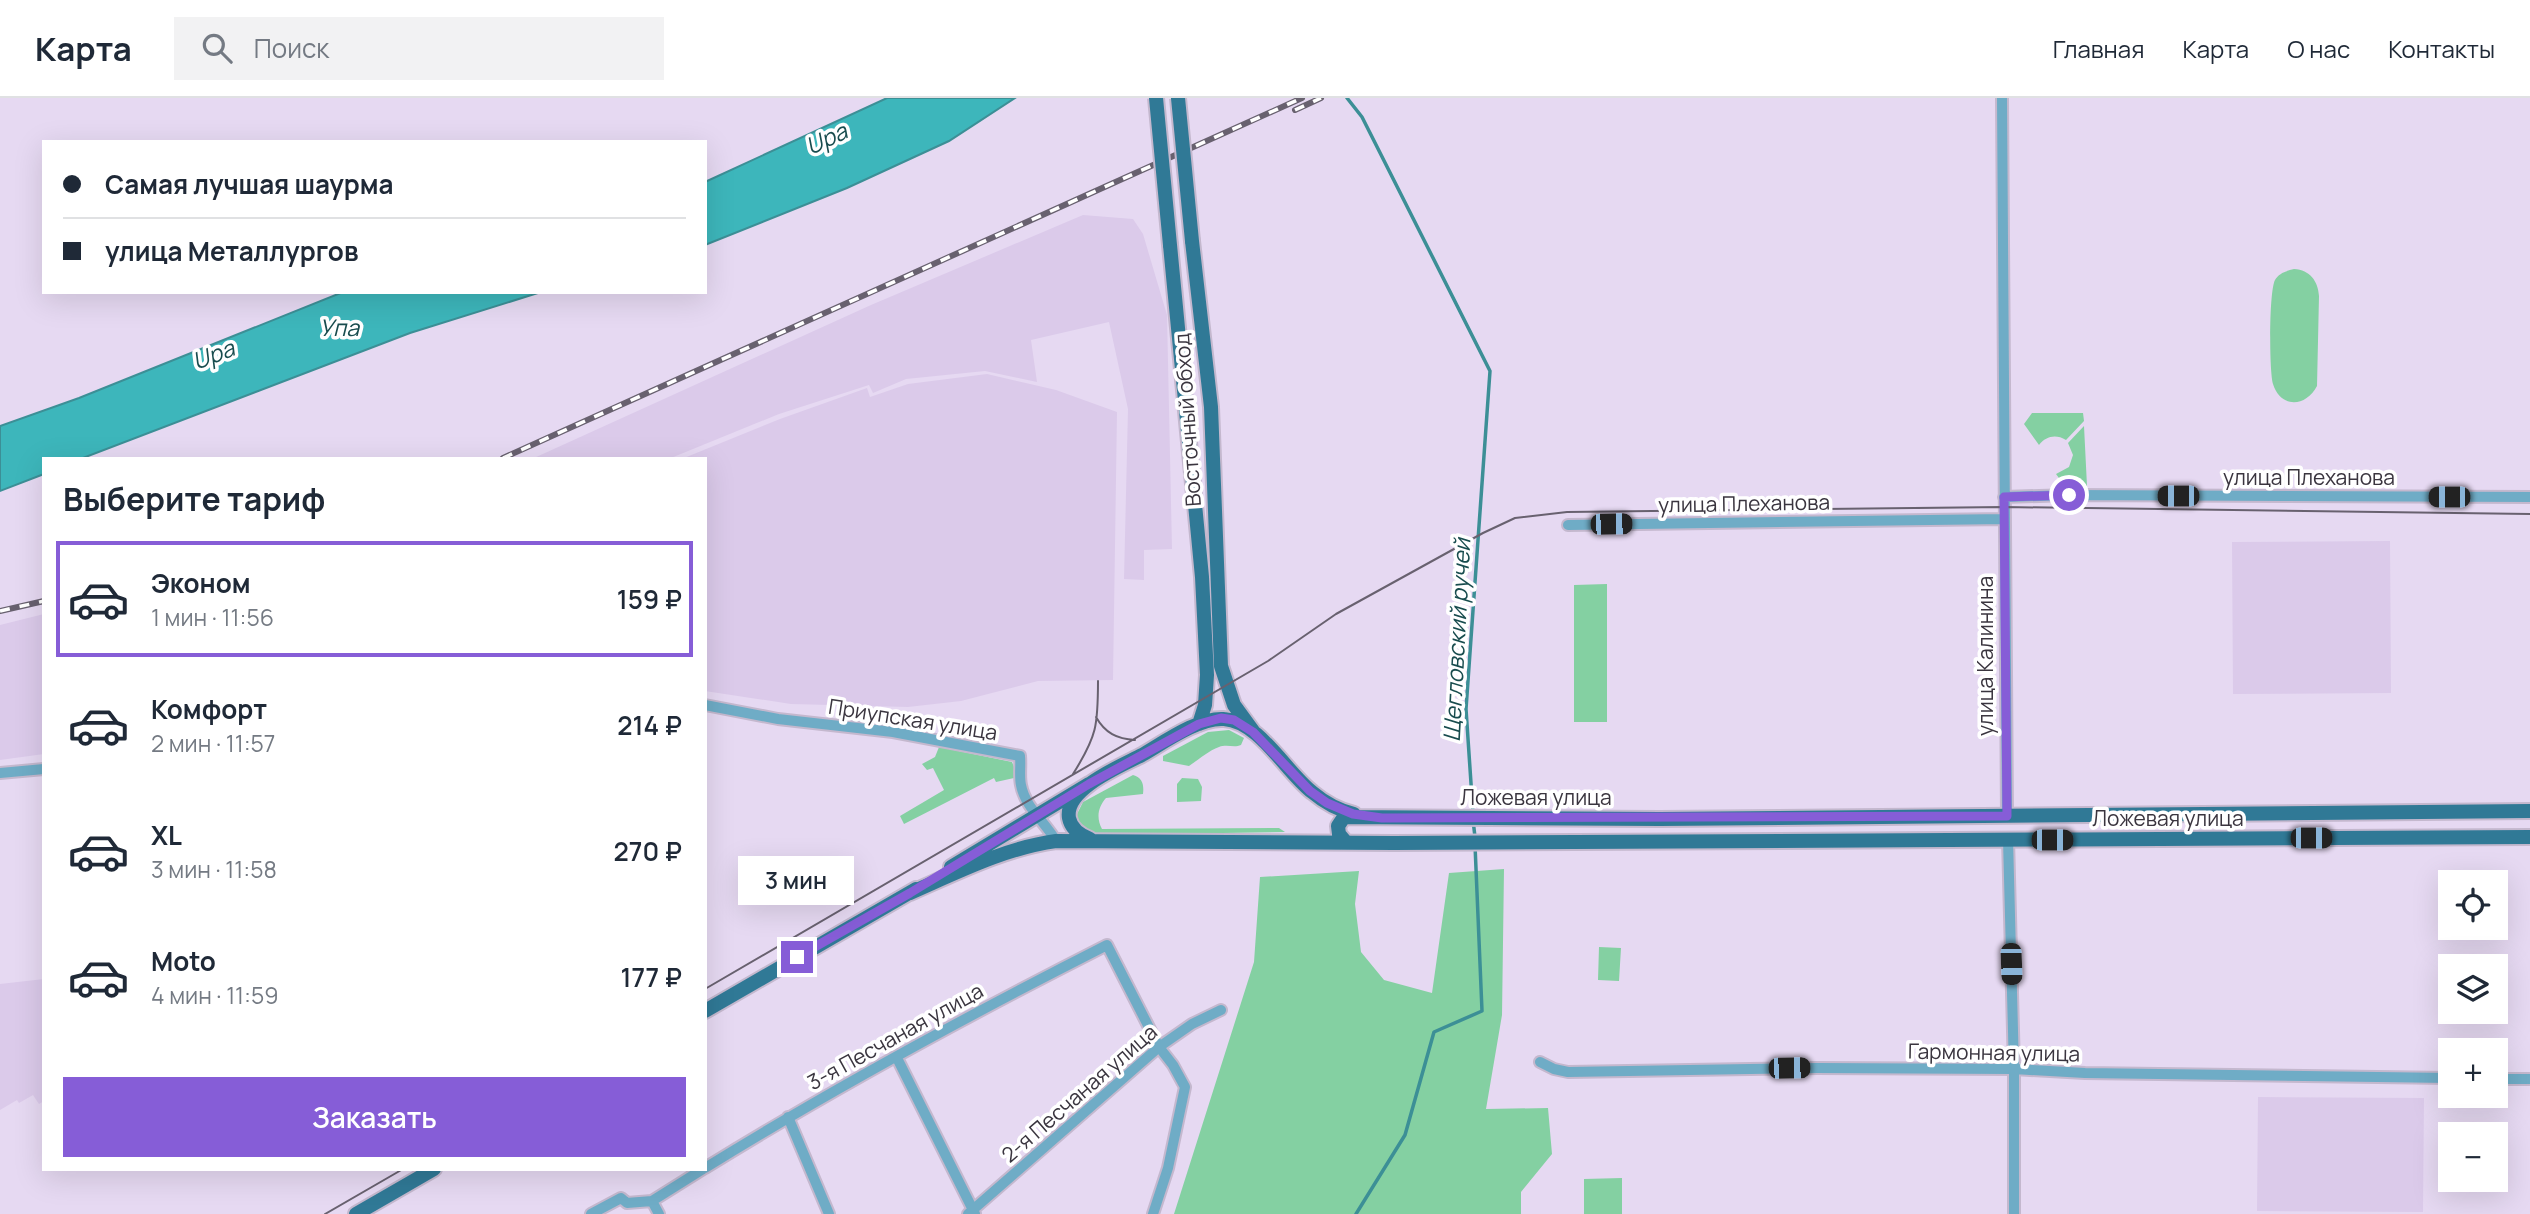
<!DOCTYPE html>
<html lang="ru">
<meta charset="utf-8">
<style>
body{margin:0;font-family:Manrope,sans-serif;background:#f2f2f3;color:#1f2937;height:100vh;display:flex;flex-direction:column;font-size:26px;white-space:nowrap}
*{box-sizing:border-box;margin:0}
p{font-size:23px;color:#747a83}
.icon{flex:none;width:38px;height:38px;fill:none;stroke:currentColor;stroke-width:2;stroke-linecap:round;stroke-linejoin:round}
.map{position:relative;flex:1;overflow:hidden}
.drawer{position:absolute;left:42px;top:359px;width:665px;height:714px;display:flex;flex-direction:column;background:#fff;border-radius:0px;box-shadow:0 7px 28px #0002}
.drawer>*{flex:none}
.guide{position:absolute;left:42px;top:42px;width:665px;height:154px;border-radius:0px;box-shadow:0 7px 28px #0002;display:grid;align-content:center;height:154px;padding:0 21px;background:#fff}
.buttons{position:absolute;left:2438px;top:772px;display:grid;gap:14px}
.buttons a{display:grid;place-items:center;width:70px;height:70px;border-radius:0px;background:#fff;box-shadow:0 7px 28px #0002;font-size:35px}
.end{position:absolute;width:32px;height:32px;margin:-16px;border:9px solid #865dd7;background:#fff;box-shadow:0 0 0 4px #fff}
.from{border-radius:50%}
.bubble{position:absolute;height:49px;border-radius:0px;background:#fff;box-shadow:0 7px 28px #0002;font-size:23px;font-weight:600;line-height:49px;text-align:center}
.car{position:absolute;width:21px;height:42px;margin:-21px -10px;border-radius:9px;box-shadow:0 0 5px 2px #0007;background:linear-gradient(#222 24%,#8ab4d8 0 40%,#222 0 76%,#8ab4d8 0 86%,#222 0)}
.guide b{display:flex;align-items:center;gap:24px;height:66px;font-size:26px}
.guide b+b{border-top:2px solid #e0e1e3}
.guide i{width:18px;height:18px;background:#1f2937}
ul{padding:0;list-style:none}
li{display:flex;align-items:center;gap:21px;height:116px;margin:0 14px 10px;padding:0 7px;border:4px solid transparent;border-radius:0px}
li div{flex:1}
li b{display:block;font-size:26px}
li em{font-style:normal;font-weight:600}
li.selected{border-color:#865dd7}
li>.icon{width:63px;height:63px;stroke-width:1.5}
h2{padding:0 21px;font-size:32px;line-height:84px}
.button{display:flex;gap:14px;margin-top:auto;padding:14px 21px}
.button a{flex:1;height:80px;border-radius:0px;background:#865dd7;color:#fff;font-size:28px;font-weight:600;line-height:80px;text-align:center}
header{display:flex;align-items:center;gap:42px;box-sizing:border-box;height:98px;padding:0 35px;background:#fff;border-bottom:2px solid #e0e1e3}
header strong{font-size:33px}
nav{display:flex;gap:38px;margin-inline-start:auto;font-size:24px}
.search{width:490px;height:63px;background:#f2f2f3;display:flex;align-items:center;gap:18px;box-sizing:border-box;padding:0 24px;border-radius:0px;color:#747a83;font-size:26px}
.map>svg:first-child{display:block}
.built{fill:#dbcaea}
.green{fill:#84d0a2}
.water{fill:#3db6bb;stroke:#3c8f96;stroke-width:2}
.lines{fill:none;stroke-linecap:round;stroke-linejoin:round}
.stream{stroke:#3c8f96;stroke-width:3.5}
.minor-casing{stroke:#c4b8ce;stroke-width:14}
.major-casing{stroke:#c4b8ce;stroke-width:18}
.minor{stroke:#6facc6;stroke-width:10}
.major{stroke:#307996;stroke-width:14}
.tram{stroke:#68616f;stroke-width:2}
.rail-casing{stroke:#68616f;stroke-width:6}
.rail{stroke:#fff;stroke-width:3.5;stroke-dasharray:10;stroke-linecap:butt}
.major-bridge-casing{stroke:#c4b8ce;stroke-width:18;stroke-linecap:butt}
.major-bridge{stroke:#307996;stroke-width:14}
.route{stroke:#865dd7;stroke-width:9}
.labels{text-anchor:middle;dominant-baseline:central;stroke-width:7;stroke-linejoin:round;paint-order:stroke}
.street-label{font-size:21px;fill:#3a353f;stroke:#fff}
.water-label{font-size:23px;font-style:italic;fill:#184c4e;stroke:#fff}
</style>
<header>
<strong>Карта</strong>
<div class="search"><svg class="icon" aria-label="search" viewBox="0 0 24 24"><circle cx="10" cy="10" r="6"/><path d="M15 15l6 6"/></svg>Поиск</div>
<nav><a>Главная</a><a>Карта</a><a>О нас</a><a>Контакты</a></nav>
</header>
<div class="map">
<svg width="2530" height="1116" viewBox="0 0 2530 1116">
<rect width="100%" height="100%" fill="#e6d9f2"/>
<!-- built -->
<path class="built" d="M1083,117L1133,121L1143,136L1167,217L1172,451L1144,452V482L1124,481L1128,311L1109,224L1031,242L1037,284L985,273L906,281L873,295L869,287L779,316L671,360H534L871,207Z
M987,276L1056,292L1117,314L1113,582L1038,583L961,603L908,609L791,606L705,593V360H684L780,321L867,290L870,299L908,286Z
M2390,443L2391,595L2233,596L2232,444Z
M44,516V656L0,662V527Z
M44,881V1003L39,1006L33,997L19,1005L17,1002L0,1012V886Z
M2258,999L2424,1000L2423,1114L2257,1113Z"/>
<!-- green -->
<path class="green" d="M2294,171C2310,172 2318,183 2319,198L2317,288C2306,309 2281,311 2273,286C2269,272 2269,193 2275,182C2279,175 2286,173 2294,171Z
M2032,315H2083L2084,323L2066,342C2056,336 2046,338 2039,347L2024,326Z
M2084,328L2087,388L2082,392L2070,395L2056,376L2069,369L2073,357L2068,345Z
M1607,486V624H1574V487Z
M1229,632L1244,640L1241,647C1234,650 1227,646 1219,649C1208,653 1198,662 1189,668L1163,663V658L1208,634Z
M939,649L1012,664L1014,669V680L996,684L994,680L904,726L900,718L944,692L933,670L927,672L922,666L935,659Z
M1133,677C1143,680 1144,687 1143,696L1106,700C1098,709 1096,720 1102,731L1279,730L1285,734L1089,737L1080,728L1076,718L1083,704Z
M1182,680L1198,681L1202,689L1201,703L1177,704V686Z
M1504,771L1502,917L1486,1011L1548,1010L1552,1056L1521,1094V1116H1174L1254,864L1260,779L1359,773L1355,806L1361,854L1384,882L1432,895L1449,775Z
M1599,849L1621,850L1619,883L1598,882Z
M1622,1080V1116H1584V1081Z"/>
<!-- water -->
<path class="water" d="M887,0H1015L949,43L847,90L705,147V84Z
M343,194H541L410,235L83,360H44V376L0,393V328L79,300Z"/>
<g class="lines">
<!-- stream -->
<path class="stream" d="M1347,0L1362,19L1490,273L1466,611L1473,715
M1473,722L1475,739
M1356,1116L1405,1037L1434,934L1482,913L1475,747"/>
<defs>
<path id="minor" d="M2002,0L2007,718
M2004,399L2069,397L2530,399
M1568,427L2005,421
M705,607L778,621L893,634L1020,658C1021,668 1019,678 1021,687C1025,709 1045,724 1056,743
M0,675L44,671
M2008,741L2014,971V1116
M897,960L975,1116
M1540,964L1554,971L1568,974L1817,970L2014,971L2085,975L2450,980
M2496,981H2530
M788,1019L829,1116
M705,1070C836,989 971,916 1107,847L1159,949L1173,967L1185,989L1168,1070L1153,1116
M652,1103L659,1116
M591,1116L621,1100L627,1105L652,1103L703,1071
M968,1116L1159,949L1192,926L1221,912"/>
<path id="major" d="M1192,143L1211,309L1221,568L1234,607L1253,633
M1170,147L1202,479L1207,577L1205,607L1199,626
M1090,741C1080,737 1071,731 1069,720C1064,691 1121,668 1142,657C1163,645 1199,619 1224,621C1259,623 1286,674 1312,694C1325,705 1338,712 1354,716
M1345,743L1339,736L1338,728L1344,719L1660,721L2530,713
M951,769L1089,686
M910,795C958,774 1005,750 1056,743L1394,745L2530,739
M705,913L916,791
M356,1116L434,1071"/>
</defs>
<!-- minor casing -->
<use href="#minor" class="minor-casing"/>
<!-- major casing -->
<use href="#major" class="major-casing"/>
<!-- minor -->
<use href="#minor" class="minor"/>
<!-- major -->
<use href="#major" class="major"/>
<!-- tram -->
<path class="tram" d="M1096,619C1105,635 1117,641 1135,642
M1073,676C1097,638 1098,627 1098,583
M705,891L1268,563L1336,516L1483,435L1515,420L1567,414L2004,409L2530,416
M325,1116L403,1071"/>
<defs>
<path id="rail" d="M1295,12L1321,0
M503,360L1302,0
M0,513L44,503"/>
</defs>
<!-- rail casing -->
<use href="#rail" class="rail-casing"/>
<!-- rail -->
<use href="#rail" class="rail"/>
<defs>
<path id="major-bridge" d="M1156,0L1170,147
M1178,0L1192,143"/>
</defs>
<!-- major-bridge casing -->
<use href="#major-bridge" class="major-bridge-casing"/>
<!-- major-bridge -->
<use href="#major-bridge" class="major-bridge"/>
</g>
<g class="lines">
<!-- route -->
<path class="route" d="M797,859L910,795L1089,686L1199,626L1221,620L1234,622L1253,634L1310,693L1327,705L1353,716L1382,720L2007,718L2004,399L2069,397"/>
</g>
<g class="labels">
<!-- street labels -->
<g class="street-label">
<text transform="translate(1187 322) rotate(-94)">Восточный обход</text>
<text x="2309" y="379">улица Плеханова</text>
<text transform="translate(1744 405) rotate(-1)">улица Плеханова</text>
<text transform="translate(1985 558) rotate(-90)">улица Калинина</text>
<text transform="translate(913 621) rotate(9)">Приупская улица</text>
<text x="1536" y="699">Ложевая улица</text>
<text x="2168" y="720">Ложевая улица</text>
<text transform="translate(895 938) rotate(-29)">3-я Песчаная улица</text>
<text transform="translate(1994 954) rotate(1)">Гармонная улица</text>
<text transform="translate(1079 995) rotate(-41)">2-я Песчаная улица</text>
</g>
<!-- water labels -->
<g class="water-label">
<text transform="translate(826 40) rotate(-25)">Upa</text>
<text x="339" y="229">Упа</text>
<text transform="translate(213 256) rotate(-21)">Upa</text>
<text transform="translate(1456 542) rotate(-87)">Щегловский ручей</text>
</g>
</g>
</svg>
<div class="buttons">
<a><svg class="icon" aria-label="locate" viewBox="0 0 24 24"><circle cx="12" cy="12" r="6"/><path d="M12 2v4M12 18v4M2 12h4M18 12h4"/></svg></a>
<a><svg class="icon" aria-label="layers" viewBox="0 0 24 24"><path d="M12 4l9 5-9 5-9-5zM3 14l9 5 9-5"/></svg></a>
<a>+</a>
<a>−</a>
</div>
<i class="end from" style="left:2069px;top:397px"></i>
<i class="end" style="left:797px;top:859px"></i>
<div class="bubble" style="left:738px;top:758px;width:116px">3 мин</div>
<i class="car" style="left:2178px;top:398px;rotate:270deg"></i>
<i class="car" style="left:2449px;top:399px;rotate:270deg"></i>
<i class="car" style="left:1611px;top:426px;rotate:89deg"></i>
<i class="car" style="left:2311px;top:740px;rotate:90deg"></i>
<i class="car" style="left:2052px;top:742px;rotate:90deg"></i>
<i class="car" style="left:2011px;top:866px;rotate:178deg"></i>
<i class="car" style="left:1789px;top:970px;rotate:89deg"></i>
<div class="guide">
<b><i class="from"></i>Самая лучшая шаурма</b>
<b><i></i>улица Металлургов</b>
</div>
<section class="drawer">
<h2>Выберите тариф</h2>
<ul>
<li class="selected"><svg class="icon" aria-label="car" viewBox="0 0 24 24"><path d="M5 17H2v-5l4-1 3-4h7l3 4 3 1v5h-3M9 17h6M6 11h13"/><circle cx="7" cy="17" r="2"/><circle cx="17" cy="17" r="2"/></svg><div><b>Эконом</b><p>1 мин · 11:56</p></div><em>159 ₽</em></li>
<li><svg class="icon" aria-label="car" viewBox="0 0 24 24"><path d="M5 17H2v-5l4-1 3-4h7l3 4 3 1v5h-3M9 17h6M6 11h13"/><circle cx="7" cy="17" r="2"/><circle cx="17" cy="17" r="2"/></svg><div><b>Комфорт</b><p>2 мин · 11:57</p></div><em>214 ₽</em></li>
<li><svg class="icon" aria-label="car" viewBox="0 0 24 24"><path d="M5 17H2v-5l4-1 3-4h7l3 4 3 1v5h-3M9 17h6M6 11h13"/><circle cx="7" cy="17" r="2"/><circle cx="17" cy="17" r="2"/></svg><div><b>XL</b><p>3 мин · 11:58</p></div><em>270 ₽</em></li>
<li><svg class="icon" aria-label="car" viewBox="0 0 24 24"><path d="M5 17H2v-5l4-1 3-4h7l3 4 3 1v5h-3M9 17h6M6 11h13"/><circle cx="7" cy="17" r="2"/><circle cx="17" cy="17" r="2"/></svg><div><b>Moto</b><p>4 мин · 11:59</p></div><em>177 ₽</em></li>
</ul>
<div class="button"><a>Заказать</a></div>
</section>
</div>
